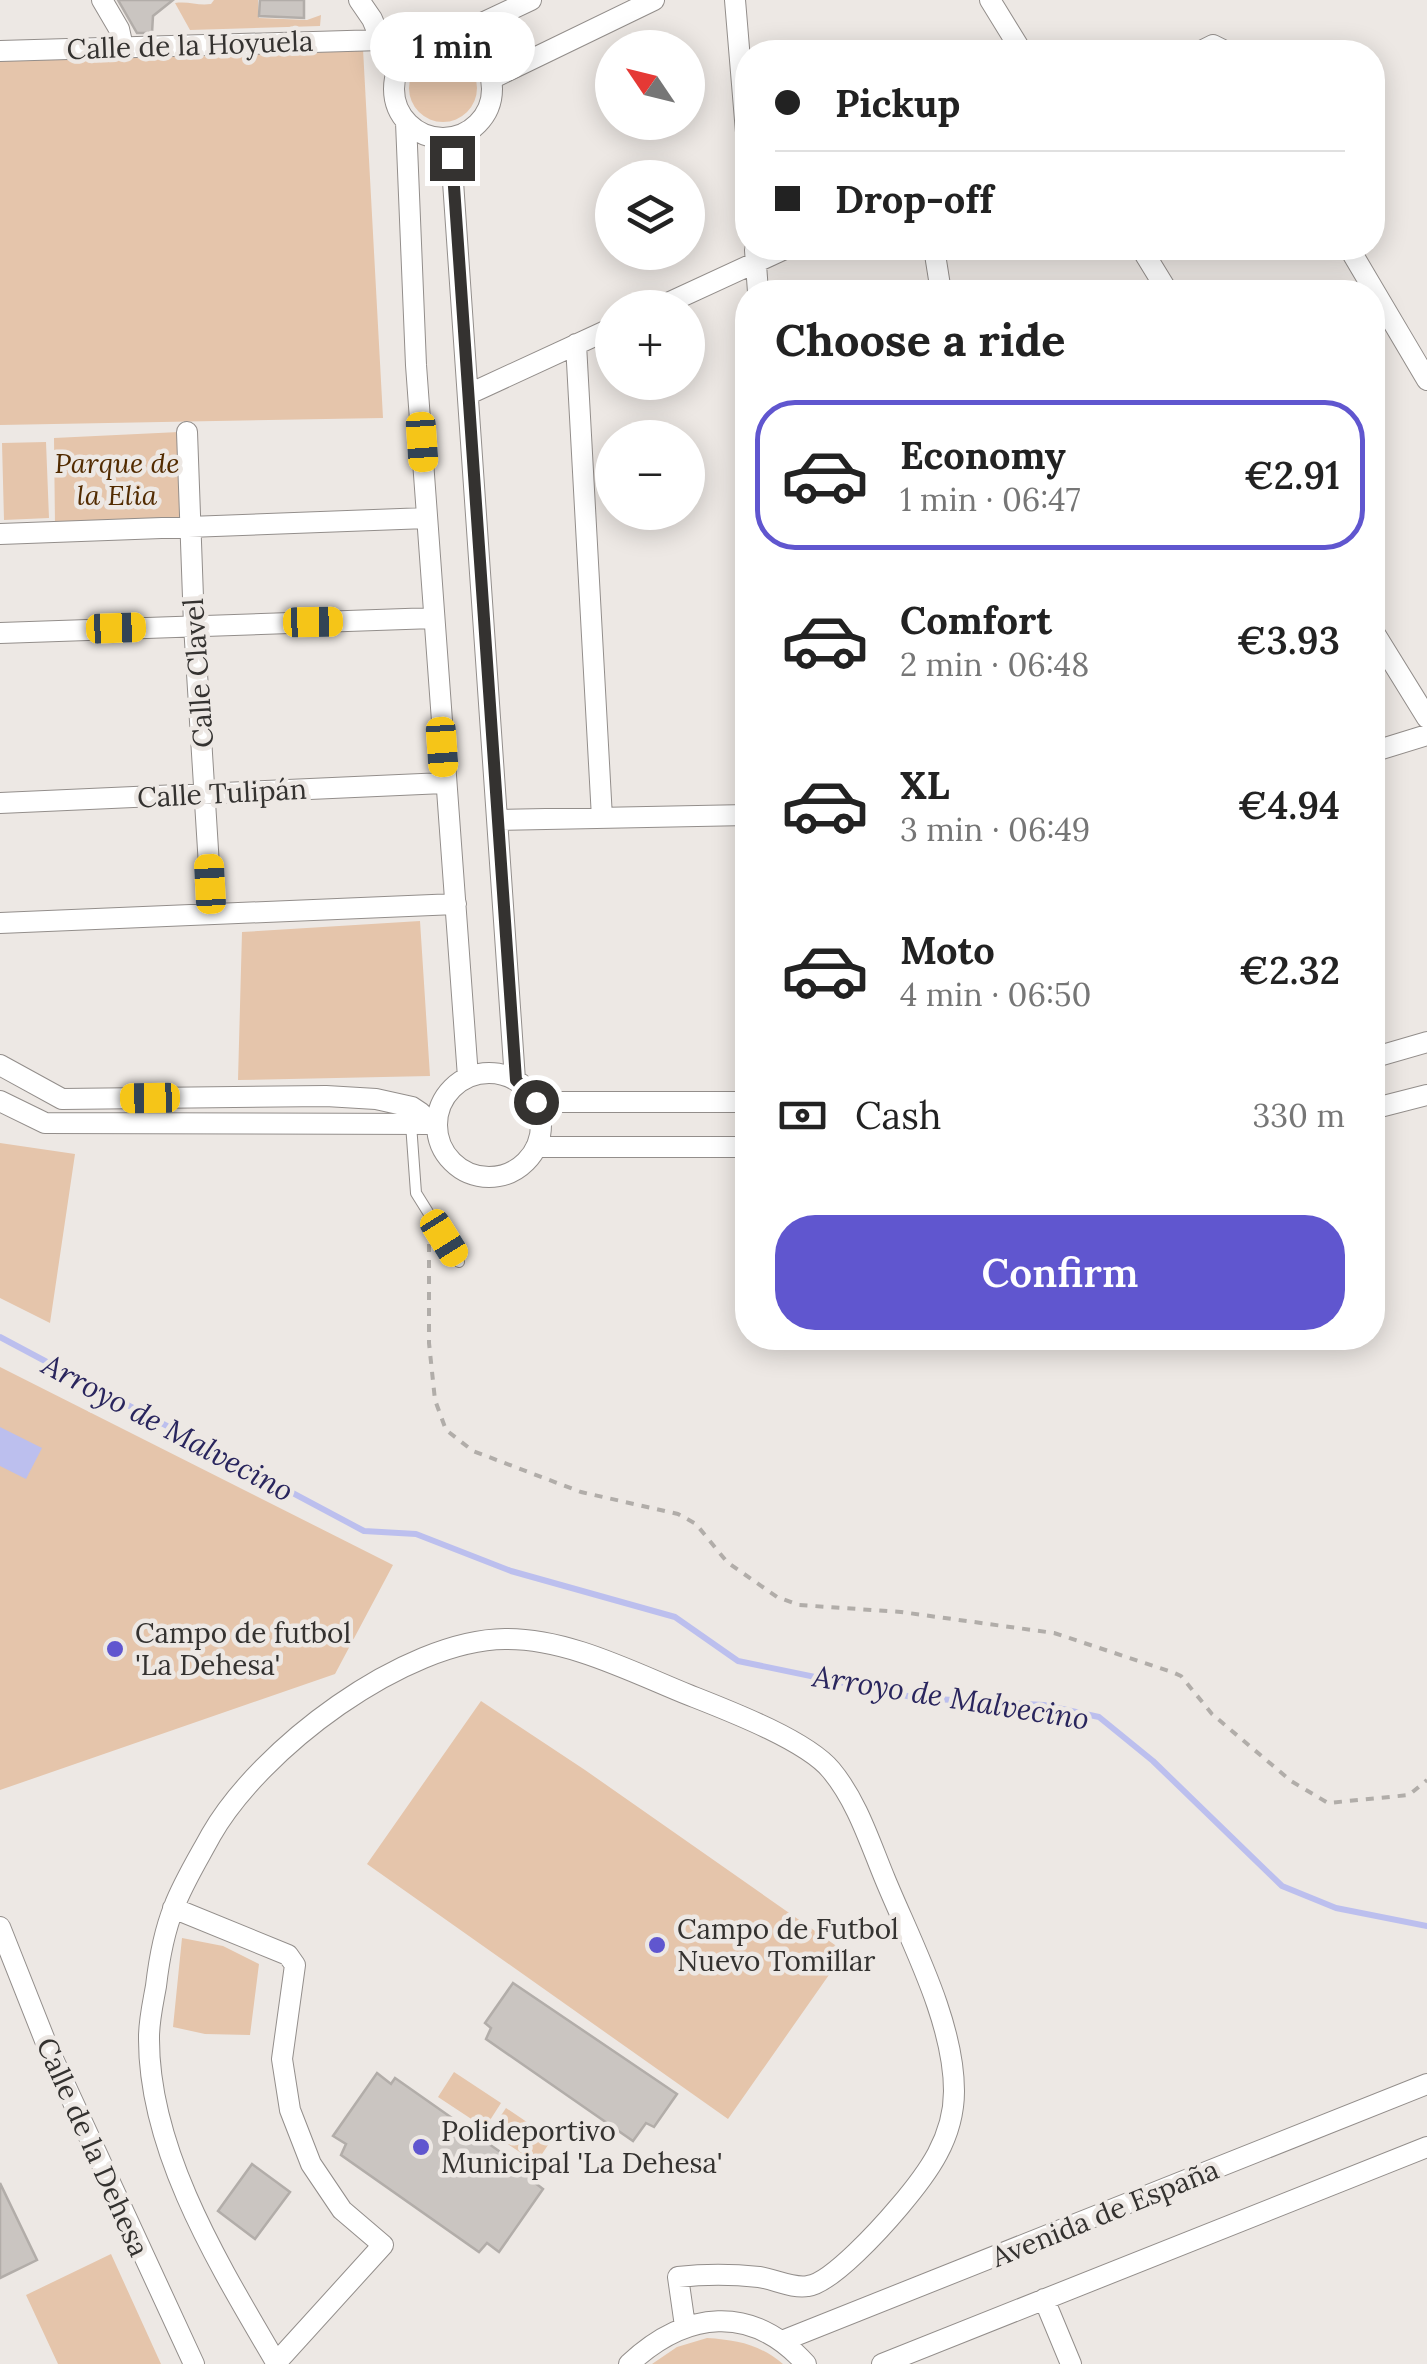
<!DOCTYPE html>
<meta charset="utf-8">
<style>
body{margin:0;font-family:Lora,serif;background:#f6f6f6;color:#222;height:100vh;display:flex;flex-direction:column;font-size:38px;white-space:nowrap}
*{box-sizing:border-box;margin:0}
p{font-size:32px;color:#767676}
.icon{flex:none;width:55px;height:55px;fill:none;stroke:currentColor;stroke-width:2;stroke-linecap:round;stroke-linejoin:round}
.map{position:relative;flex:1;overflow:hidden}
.drawer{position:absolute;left:735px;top:280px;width:650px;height:1070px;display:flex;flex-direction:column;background:#fff;border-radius:40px;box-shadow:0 5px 25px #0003}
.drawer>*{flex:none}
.top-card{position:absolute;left:735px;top:40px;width:650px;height:220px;border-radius:40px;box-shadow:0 5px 25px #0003;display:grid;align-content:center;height:220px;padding:0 40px;background:#fff}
.needle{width:65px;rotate:305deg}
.controls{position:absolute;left:595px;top:30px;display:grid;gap:20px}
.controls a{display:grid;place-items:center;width:110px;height:110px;border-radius:50%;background:#fff;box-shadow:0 5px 25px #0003;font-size:50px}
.end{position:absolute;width:45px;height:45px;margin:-22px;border:12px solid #343230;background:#fff;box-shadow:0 0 0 5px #fff}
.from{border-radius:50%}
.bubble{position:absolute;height:70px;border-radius:35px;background:#fff;box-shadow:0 5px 25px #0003;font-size:32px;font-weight:600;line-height:70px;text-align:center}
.car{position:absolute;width:30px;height:60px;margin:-30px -15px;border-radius:12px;box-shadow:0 0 8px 2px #0007;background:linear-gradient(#f5c518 24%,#345 0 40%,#f5c518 0 76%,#345 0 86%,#f5c518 0)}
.top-card b{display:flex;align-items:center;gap:35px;height:95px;font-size:38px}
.top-card b+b{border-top:2px solid #e0e0e0}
.top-card i{width:25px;height:25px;background:#222}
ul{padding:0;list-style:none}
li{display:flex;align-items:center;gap:30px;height:150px;margin:0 20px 15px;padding:0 20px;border:5px solid transparent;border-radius:40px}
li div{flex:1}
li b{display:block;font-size:38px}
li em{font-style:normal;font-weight:600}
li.selected{border-color:#6056cf}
li>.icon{width:90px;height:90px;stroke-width:1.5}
h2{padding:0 40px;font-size:45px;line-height:120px}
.pay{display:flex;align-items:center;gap:25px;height:110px;padding:0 40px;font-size:38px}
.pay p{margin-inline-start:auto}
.button{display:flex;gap:20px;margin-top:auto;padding:20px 40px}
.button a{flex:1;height:115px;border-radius:40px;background:#6056cf;color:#fff;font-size:40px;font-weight:600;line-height:115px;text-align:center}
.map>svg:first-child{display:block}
.green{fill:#e5c5ab}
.water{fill:#bcbfee}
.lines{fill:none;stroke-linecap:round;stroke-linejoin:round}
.stream{stroke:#bcbfee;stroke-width:6}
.building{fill:#cac5c1;stroke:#b2ada9;stroke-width:2.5}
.lane-casing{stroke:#938e8b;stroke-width:12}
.street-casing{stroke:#938e8b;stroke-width:22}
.path{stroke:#b1ada9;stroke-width:4;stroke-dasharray:8 8;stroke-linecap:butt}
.lane{stroke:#fff;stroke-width:10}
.street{stroke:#fff;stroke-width:20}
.route{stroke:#343230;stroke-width:12}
.poi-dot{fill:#6056cf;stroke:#ede8e4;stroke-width:4}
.labels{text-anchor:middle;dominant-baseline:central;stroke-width:9;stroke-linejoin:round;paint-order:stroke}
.street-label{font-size:28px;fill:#343230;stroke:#ede8e4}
.park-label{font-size:28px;font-style:italic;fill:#522b00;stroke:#ede8e4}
.poi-label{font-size:28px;fill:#343230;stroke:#ede8e4;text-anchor:start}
.water-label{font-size:30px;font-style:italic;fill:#29255d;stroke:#ede8e4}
</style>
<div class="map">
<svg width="1427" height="2364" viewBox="0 0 1427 2364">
<rect width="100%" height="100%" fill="#ede8e4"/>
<!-- green -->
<path class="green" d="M214,0H258L259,18L307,20L321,15L320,26L190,30L175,3C189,1 198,6 211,4Z
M363,49L383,418L0,425V61Z
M409 88a34 34 0 1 1 68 0a34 34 0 1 1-68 0Z
M179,432L181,520L55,525L54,438Z
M46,442L49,518L4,520L2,443Z
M420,921L430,1076L238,1080L242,932Z
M0,1143L75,1154L50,1323L0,1298Z
M0,1367L393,1565L335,1674L0,1790Z
M481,1701L585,1770L845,1952L728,2119L367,1864Z
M182,1938L223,1946L259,1964L250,2035L205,2034L173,2027Z
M454,2072L501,2103L485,2128L438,2097Z
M506,2108L552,2139L536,2163L490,2132Z
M111,2254L161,2364H58L26,2295Z
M707,2338C737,2340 759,2344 783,2364H652L677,2347Z"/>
<!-- water -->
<path class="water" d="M0,1427L42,1448L26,1479L0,1466Z"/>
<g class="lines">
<!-- stream -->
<path class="stream" d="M0,1337L364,1531L416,1534L511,1571L675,1617L738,1661L917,1698L1044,1705L1099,1717L1153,1761L1282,1886L1336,1908L1427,1926"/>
</g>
<!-- building -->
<path class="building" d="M118,0H173L153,16L152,33H137Z
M260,0H304V18L259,16Z
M513,1983L677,2094L654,2127L646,2123L633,2141L486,2039L491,2028L485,2023Z
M377,2073L391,2084L395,2078L533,2175L530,2179L543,2189L499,2252L487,2243L479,2252L341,2155L346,2144L333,2136Z
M252,2164L290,2192L255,2239L218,2211Z
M0,2183L37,2260L0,2278Z"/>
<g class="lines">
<defs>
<path id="lane" d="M411,1124L416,1193L459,1262"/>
<path id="street" d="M102,0L119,29L123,47
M359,0L372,19L396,75
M735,0L748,156
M990,0L1022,52
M446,40L531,0
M394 89a49 49 0 1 1 98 0a49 49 0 1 1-98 0Z
M0,51L381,40
M1199,52L1213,45L1227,52
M491,79L654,0
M406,122L416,365L468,1077
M450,138L515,1080
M934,248L941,292
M1141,248L1168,292
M1349,248L1427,380
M755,250L758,292
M657,308L787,248
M576,344L602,818
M469,394L612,328
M187,432L194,625L212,914
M0,534L427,518
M1372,629L1427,718
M0,633L434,618
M1372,752L1427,735
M0,803L444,783
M498,820L748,815
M0,923L456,904
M1372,1058L1427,1042
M0,1065L62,1099L326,1096L376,1099L412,1107L421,1113L424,1124
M437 1125a52 52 0 1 1 104 0a52 52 0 1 1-104 0Z
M0,1101L45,1123L434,1124
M536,1102H748
M1372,1109L1427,1095
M536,1147H748
M173,1908L288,1955L295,1965L282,2059L290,2110L311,2164L342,2210L383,2245L275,2364
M0,1927L48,2048L194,2364
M1044,2299L1071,2364
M782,2341L1427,2084
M277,2364C221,2268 148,2152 149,2037C149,2020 153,2003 156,1986C159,1960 164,1932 174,1907C183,1883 198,1859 211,1835C260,1749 404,1640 505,1639C567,1638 632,1672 689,1695C727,1710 806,1740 831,1770C857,1801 870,1843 885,1879C911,1942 954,2022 954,2091C954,2138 928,2173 899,2207C883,2226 832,2283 808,2286C793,2289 774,2279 759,2277C731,2274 705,2274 678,2277L685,2326
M629,2364C686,2311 751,2303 806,2364
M882,2364L1427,2147"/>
</defs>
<!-- lane casing -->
<use href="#lane" class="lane-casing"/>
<!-- street casing -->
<use href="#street" class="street-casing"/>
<!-- path -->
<path class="path" d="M429,1244V1343L435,1400L446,1430L473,1451L581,1492L678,1514L696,1524L727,1562L777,1597L799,1605L901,1612L1054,1633L1172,1672L1181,1676L1212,1714L1291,1781L1328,1803L1409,1795L1427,1780"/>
<!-- lane -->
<use href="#lane" class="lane"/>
<!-- street -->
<use href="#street" class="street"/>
</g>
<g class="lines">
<!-- route -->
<path class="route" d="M452,158L516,1080L536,1102"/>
</g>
<!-- markers -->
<g class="poi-dot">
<circle cx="115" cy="1649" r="10"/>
<circle cx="657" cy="1945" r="10"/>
<circle cx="421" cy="2147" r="10"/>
</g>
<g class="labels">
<!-- street labels -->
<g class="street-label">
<text transform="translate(190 45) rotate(-2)">Calle de la Hoyuela</text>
<text transform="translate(198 673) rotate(-94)">Calle Clavel</text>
<text transform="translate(222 793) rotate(-3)">Calle Tulipán</text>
<text transform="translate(93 2147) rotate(66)">Calle de la Dehesa</text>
<text transform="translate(1105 2213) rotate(-22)">Avenida de España</text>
</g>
<!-- park labels -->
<g class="park-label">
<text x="117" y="463">Parque de<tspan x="117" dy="32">la Elia</tspan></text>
</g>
<!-- poi labels -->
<g class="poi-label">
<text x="135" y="1633">Campo de futbol<tspan x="135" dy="32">'La Dehesa'</tspan></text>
<text x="677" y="1929">Campo de Futbol<tspan x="677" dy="32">Nuevo Tomillar</tspan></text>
<text x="441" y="2131">Polideportivo<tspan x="441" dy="32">Municipal 'La Dehesa'</tspan></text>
</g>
<!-- water labels -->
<g class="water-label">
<text transform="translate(168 1427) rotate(28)">Arroyo de Malvecino</text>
<text transform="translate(951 1697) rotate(9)">Arroyo de Malvecino</text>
</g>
</g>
</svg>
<div class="controls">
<a><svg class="needle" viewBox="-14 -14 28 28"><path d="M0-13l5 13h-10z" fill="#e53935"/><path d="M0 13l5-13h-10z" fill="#767676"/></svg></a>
<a><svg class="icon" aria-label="layers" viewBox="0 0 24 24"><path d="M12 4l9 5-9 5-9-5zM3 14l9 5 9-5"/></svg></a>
<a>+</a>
<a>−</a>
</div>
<i class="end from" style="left:536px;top:1102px"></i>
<i class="end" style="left:452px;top:158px"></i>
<div class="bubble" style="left:370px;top:12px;width:165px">1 min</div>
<i class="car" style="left:422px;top:442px;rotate:176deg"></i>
<i class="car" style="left:313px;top:622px;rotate:89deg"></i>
<i class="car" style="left:116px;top:628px;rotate:88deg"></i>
<i class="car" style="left:442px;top:747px;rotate:176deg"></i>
<i class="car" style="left:210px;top:884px;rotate:357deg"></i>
<i class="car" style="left:150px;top:1098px;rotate:269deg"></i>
<i class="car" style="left:444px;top:1238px;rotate:148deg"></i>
<div class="top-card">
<b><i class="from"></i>Pickup</b>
<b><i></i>Drop-off</b>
</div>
<section class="drawer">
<h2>Choose a ride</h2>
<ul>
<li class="selected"><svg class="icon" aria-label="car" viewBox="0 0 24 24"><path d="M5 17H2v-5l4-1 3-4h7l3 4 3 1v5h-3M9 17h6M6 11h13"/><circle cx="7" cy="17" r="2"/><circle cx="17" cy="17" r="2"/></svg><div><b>Economy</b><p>1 min · 06:47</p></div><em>€2.91</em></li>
<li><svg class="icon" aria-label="car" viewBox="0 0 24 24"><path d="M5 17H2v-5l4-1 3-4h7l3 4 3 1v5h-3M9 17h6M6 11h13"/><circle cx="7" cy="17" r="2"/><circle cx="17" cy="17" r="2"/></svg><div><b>Comfort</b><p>2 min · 06:48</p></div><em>€3.93</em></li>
<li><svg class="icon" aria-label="car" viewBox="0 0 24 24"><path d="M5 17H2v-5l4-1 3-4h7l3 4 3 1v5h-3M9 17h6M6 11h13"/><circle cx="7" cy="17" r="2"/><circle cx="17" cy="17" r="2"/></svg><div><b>XL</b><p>3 min · 06:49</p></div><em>€4.94</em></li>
<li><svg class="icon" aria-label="car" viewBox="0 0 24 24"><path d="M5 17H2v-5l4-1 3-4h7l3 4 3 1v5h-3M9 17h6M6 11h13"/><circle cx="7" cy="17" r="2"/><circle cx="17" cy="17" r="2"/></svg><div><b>Moto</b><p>4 min · 06:50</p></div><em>€2.32</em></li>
</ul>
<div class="pay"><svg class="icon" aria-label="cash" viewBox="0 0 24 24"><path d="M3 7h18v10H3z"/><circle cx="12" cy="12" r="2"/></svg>Cash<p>330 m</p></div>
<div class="button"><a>Confirm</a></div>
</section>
</div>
